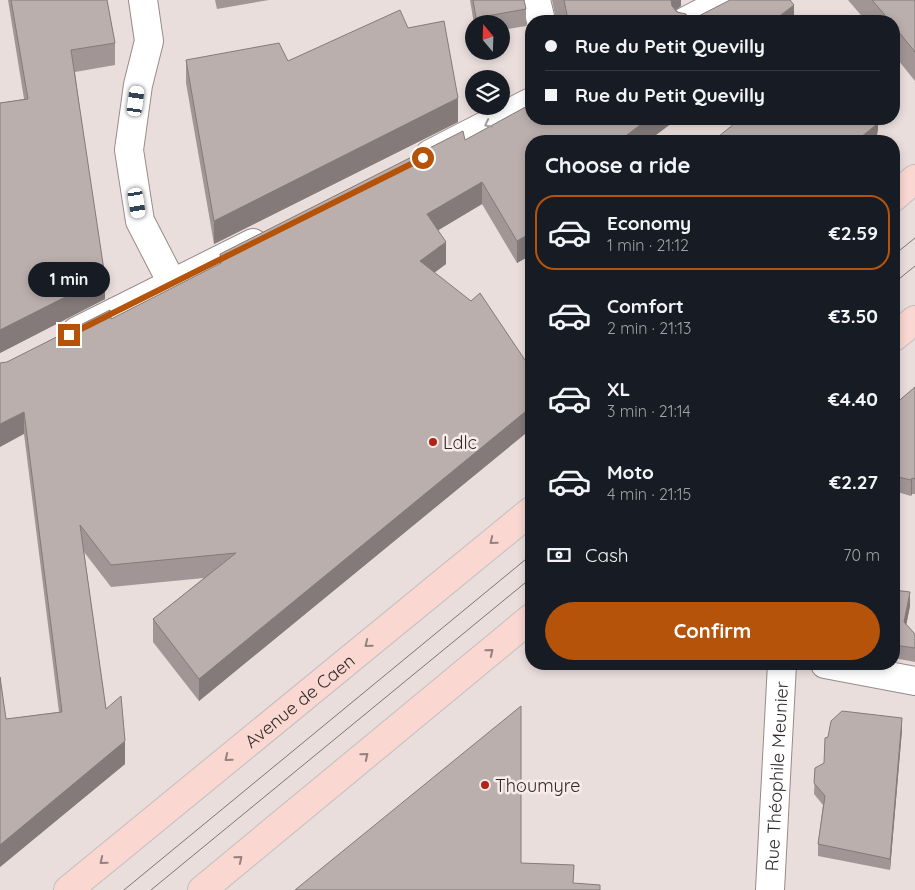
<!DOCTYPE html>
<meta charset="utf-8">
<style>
body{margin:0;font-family:Quicksand,sans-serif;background:#242831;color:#f1f3f6;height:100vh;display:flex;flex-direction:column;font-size:19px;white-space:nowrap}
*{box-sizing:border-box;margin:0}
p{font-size:16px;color:#9ea1a6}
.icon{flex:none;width:28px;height:28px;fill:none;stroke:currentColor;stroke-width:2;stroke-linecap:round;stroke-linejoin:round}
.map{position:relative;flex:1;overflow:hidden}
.side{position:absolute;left:525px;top:135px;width:375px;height:535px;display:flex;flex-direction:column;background:#171b24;border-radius:20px;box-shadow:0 2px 8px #0003}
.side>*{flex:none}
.guide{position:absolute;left:525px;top:15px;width:375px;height:110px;border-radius:20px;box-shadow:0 2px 8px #0003;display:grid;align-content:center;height:110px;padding:0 20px;background:#171b24}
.needle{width:32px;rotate:341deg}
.tools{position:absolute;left:465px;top:15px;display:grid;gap:10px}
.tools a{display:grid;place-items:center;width:45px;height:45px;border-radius:50%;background:#171b24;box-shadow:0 2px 8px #0003;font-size:25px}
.end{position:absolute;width:22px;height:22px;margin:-11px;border:6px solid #b45309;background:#fff;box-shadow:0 0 0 2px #fff}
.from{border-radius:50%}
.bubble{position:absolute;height:35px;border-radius:18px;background:#171b24;box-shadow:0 2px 8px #0003;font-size:16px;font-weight:700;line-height:35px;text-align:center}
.car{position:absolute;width:15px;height:30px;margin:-15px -8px;border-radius:6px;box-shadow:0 0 4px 1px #0007;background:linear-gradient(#fff 24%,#345 0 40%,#fff 0 76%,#345 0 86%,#fff 0)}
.guide b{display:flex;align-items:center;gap:18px;height:48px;font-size:19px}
.guide b+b{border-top:1px solid #363941}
.guide i{width:12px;height:12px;background:#f1f3f6}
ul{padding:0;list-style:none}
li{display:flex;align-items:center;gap:15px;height:75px;margin:0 10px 8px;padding:0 10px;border:2px solid transparent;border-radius:20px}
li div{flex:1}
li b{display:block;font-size:19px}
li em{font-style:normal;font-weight:700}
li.current{border-color:#b45309}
li>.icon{width:45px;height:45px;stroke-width:1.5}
h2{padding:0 20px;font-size:22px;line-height:60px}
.pay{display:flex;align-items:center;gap:12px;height:55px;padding:0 20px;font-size:19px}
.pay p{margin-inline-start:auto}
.action{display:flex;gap:10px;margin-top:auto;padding:10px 20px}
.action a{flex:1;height:58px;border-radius:30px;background:#b45309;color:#fff;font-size:20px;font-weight:700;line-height:58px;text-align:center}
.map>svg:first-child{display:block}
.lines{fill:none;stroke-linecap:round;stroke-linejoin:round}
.minor-casing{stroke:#968b89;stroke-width:30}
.major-casing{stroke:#c1bfbf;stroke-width:30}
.minor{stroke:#fff;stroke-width:28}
.major{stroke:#fad7d0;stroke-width:28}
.tram{stroke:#7d7574;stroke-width:1}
.wall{fill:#a19695}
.shaded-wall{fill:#837a79}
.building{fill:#bbafad;stroke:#837a79}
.oneway{stroke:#a2a09f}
.oneway2{stroke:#95817d}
.route{stroke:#b45309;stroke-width:6}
.poi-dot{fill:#b22317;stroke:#f8ebe9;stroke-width:2}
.labels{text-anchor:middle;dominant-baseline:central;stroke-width:5;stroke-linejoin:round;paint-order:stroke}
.poi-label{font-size:18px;fill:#302b2a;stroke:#f8ebe9;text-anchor:start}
.street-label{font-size:18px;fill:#302b2a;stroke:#f8ebe9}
</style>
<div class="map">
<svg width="915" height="890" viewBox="0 0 915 890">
<rect width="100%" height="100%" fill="#eadedc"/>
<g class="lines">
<defs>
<g id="minor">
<path d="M143,0L149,41L138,85L129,150L140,221L172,283"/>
<path d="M536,0L541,21"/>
<path d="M686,21L726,0"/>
<path d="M430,154L531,102"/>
<path d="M77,331L253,243"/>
<path d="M825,664L915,681"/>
<path id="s1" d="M770,890L782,664"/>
</g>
<g id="major">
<path d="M894,197L915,179"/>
<path d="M894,337L915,320"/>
<path id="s2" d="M68,890L531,511"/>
<path d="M202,890L531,618"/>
</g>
</defs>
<!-- minor casing -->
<use href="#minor" class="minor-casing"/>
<!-- major casing -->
<use href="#major" class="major-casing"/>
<!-- minor -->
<use href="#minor" class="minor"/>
<!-- major -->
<use href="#major" class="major"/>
<!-- tram -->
<path class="tram" d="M894,255L915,238
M894,283L915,266
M124,890L531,555
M151,890L531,578"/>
</g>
<!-- wall -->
<path class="wall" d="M8,0H107L115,43V65L75,72L105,299L0,353V103L24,99Z
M215,0H269L217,9Z
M470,0H524L526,9V26L501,30V24H474Z
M552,0H681V6L676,10L688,21H564L563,19L556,20Z
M848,0H915V81L894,55V21H866Z
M408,28L458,122L214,244L186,83V60L288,61Z
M531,119H677L648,141H531V255L517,263L482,204L438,230L446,264L434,273L531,369V429L199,701L153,642V619L204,578L111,587L84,552L106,709L125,764L0,867V677L6,719L59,712L24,434L7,362L111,319L220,264V254L465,140Z
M915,387V494H912L911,496L894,491V405Z
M894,590L910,606L906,625L915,634V662L894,658Z
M902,730L890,870L818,856V844L823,805L814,794L815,768Z"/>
<!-- shaded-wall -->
<path class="shaded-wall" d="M670,0H681V6L673,12Z
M794,5V21H773Z
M458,98V122L214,244V221Z
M648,119H677L648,141H619Z
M877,119H878V130L876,141H856Z
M482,182V204L427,237V214Z
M531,233V255L517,263V241Z
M446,242V264L420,283V261Z
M105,277V299L0,353V330Z
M531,407V429L199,701V679Z
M24,412V434L0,447V424Z
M912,478V494L911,496V480Z
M910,592V606L904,636V622Z
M902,718V730L890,870V859Z
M125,741V764L0,867V845Z"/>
<!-- building -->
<path class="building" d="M11,0H107L115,43L71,50L105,277L0,330V103L28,99Z
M473,0H524L526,9L476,18Z
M564,0H671L672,6L677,12L686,14L688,21H576L567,15Z
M730,0H790L794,5L773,21H689Z
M872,0H915V52L894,26V21H890Z
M400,10L408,28L444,21L458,98L214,221L186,60L279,43L288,61Z
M531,104V119H648L619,141H531V233L517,241L482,182L427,214L446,242L420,261L471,301L480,293L531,369V407L199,679L153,619L236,553L111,565L80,525L106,709L121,696L125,741L0,845V677L6,719L62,712L24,412L0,424V363L7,362L110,310L111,319L221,263L220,254L463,131L465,140Z
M740,119H877L876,125L856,141H713Z
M915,387V479L912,478L911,480L894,476V405Z
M894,590L910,592L904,622L915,634V648L894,645Z
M521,706V863L574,865L573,883L600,885V890H295Z
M842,711L902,718L890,859L818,844L825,796L814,783L815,768L824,763L825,738L828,737L831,721Z"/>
<!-- one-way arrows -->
<defs><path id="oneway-chevron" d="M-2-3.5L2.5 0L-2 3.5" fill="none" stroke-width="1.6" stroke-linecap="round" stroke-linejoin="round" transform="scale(1.25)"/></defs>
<use class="oneway" href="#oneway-chevron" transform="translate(488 124) rotate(153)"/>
<g class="oneway2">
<use href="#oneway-chevron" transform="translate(493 541) rotate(141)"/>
<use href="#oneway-chevron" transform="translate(368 644) rotate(141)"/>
<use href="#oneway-chevron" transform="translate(490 652) rotate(-39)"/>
<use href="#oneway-chevron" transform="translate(365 756) rotate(-39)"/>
<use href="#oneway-chevron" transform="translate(228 758) rotate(141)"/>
<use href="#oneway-chevron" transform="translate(239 859) rotate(-39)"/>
<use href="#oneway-chevron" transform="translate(103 861) rotate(141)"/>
</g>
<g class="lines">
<!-- route -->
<path class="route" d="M69,335L423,158"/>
</g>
<!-- markers -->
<g class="poi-dot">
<circle cx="433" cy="442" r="5"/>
<circle cx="485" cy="785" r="5"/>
</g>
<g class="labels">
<!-- poi labels -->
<g class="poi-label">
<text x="443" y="442">Ldlc</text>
<text x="495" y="785">Thoumyre</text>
</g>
<!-- street labels -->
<g class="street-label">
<text stroke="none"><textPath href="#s2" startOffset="299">Avenue de Caen</textPath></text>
<text stroke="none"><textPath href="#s1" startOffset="114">Rue Théophile Meunier</textPath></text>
</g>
</g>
</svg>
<div class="tools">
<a><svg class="needle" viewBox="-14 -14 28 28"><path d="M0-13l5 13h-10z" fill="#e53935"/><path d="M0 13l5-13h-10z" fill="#9ea1a6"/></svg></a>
<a><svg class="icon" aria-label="layers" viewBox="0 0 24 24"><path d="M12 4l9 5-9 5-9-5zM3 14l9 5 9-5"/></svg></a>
</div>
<i class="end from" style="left:423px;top:158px"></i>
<i class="end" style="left:69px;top:335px"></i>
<div class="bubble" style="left:28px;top:262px;width:82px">1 min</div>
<i class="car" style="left:136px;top:101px;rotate:8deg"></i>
<i class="car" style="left:137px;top:203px;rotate:171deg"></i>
<div class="guide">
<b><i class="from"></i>Rue du Petit Quevilly</b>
<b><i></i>Rue du Petit Quevilly</b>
</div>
<section class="side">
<h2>Choose a ride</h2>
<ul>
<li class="current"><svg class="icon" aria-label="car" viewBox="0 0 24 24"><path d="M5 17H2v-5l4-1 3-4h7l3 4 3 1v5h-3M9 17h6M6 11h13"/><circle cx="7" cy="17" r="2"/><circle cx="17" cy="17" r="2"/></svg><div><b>Economy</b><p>1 min · 21:12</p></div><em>€2.59</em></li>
<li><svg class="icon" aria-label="car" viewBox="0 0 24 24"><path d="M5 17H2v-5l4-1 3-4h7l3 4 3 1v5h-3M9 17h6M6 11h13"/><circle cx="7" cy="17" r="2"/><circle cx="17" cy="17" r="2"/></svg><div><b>Comfort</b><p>2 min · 21:13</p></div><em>€3.50</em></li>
<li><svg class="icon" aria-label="car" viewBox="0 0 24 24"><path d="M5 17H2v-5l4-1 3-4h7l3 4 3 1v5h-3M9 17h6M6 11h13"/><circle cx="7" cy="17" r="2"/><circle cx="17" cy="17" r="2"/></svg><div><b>XL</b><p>3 min · 21:14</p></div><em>€4.40</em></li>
<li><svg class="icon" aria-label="car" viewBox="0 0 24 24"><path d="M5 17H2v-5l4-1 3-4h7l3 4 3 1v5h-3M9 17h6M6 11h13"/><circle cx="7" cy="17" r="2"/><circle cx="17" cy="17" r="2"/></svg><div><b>Moto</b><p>4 min · 21:15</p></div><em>€2.27</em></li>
</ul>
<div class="pay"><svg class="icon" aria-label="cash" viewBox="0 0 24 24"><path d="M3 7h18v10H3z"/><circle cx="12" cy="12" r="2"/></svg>Cash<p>70 m</p></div>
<div class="action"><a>Confirm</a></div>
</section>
</div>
